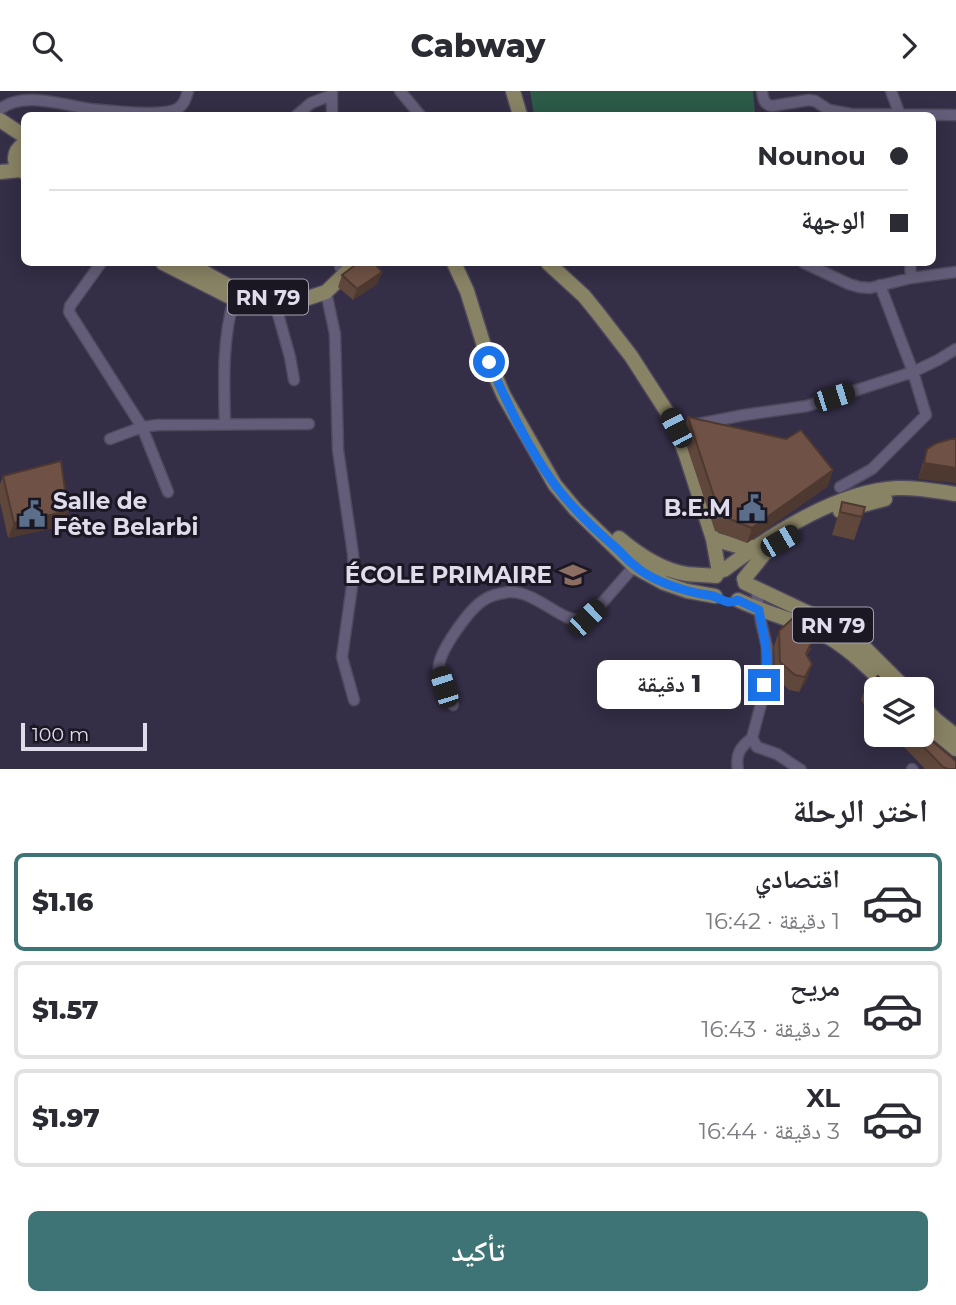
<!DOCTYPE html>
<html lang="ar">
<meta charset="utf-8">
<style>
body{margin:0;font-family:Montserrat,"Noto Naskh Arabic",sans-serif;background:#f2f2f3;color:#2b2b33;direction:rtl;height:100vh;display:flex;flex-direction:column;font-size:26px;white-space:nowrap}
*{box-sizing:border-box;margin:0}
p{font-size:23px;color:#7c7c81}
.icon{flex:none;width:38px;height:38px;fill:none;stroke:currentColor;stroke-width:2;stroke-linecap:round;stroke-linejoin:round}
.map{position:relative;height:678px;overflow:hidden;direction:ltr}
.panel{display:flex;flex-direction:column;background:#fff;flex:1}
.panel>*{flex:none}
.hud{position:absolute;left:21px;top:21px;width:915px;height:154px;border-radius:10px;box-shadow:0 4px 18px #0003;direction:rtl;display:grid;align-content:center;height:154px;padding:0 28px;background:#fff}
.fabs{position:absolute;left:864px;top:586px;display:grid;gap:14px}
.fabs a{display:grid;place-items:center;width:70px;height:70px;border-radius:10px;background:#fff;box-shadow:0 4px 18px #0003;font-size:35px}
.scale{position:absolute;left:21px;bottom:18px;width:126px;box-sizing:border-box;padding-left:7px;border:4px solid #e0dcec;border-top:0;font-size:19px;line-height:24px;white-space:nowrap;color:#e0dcec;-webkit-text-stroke:5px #1b1823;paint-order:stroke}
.end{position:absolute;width:32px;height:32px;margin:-16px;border:9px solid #1a73e8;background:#fff;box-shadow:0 0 0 4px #fff}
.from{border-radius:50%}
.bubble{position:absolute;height:49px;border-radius:10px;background:#fff;box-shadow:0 4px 18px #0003;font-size:23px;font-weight:800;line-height:49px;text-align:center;direction:rtl}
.car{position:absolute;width:21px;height:42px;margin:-21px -10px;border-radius:9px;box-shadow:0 0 5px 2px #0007;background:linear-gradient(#222 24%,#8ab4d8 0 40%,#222 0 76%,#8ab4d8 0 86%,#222 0)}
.hud b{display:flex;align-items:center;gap:24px;height:66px;font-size:26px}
.hud b+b{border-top:2px solid #e1e1e2}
.hud i{width:18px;height:18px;background:#2b2b33}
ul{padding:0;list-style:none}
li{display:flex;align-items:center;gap:21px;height:98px;margin:0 14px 10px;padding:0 14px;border:4px solid #e1e1e2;border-radius:10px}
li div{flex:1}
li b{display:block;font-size:26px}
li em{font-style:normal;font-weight:800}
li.on{border-color:#3e7475}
li>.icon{width:63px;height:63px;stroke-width:1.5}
h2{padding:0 28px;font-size:32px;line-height:84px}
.primary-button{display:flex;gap:14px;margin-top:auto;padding:14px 28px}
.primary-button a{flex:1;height:80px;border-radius:10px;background:#3e7475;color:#fff;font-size:28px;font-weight:800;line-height:80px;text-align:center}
header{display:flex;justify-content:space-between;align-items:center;height:91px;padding:0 28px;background:#fff;font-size:32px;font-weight:800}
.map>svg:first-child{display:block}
.green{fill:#2c5b48}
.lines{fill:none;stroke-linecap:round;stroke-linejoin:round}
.minor-casing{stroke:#4f495e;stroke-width:13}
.major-casing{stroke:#4f495e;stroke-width:17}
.minor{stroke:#645d79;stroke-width:10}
.major{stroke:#898365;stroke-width:14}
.wall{fill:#5f473b}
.shaded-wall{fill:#4e3930}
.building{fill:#6f5245;stroke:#4e3930;stroke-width:2}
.route{stroke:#1a73e8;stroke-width:9}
.labels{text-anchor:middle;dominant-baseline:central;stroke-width:6;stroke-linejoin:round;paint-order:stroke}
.shield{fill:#1b1823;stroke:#a5a1b0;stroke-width:2}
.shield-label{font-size:21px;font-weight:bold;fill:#e0dcec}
.poi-label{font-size:23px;font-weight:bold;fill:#e0dcec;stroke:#1b1823;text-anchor:end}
</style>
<header><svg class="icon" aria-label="forward" viewBox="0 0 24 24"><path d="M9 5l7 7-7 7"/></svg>Cabway<svg class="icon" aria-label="search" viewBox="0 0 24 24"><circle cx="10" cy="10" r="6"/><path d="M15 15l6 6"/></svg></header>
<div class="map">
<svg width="956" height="679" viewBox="0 0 956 679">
<rect width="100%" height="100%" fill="#342e46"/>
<!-- green -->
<path class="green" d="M530,0H753L755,24H534Z"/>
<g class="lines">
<defs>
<path id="minor" d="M332,0V24
M400,0L420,24
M762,0C763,7 764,14 772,15L809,9L815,10L829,19L851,23L956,24
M891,0L900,24
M0,18C24,0 62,14 90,18C109,20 161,26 177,18C184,14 186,7 188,0
M297,24L311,12L332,4
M101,172L70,215L69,221L142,336L168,401
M340,172V176
M804,172L849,193L859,196L870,197L911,187L956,181
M910,172L911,187
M326,201L335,243L338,359L353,463L354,481L342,566L354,609
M278,214V223L290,266L294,289
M225,333C224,292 222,249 234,208
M698,333L744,324L807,315L913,281L938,269L956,258
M110,348L142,336L158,334L309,333
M840,396L872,378L926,324L913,281L880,194
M756,497L761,531L767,556V576L761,613L752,647L757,656L777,663L801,679
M453,614C447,603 437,588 439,574C441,558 470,517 484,509C491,504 501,502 509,501C537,500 561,532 583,529L602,512L637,472
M912,678L913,679
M738,679C735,664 740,656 752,647"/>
<path id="major" d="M513,0L520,24
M0,29L24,45
M24,53C13,60 11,74 24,81
M0,81L20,79
M163,172L234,208L259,214H278L305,208L326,201L356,172
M187,172L234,198
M454,172L467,200L489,271L504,305L555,394L576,419L635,476L664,492L687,500L715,505
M548,172L584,205L597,221L631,265L667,321L676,337L686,364L713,448L719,481
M840,420L885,408
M619,447C639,464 661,479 687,483C697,484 706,484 716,485
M713,448L741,456H755
M724,479C770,444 837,400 897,397C917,396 936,400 956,403
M744,488L765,462L779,451
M745,492L836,535L864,556L906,598
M738,509C765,522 796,529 823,543C849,557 869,578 890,598
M922,615L936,629L956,645
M922,630L956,658"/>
</defs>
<!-- minor casing -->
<use href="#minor" class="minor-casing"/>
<!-- major casing -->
<use href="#major" class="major-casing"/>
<!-- minor -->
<use href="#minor" class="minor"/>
<!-- major -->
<use href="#major" class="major"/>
</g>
<!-- wall -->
<path class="wall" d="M382,181L377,193L353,209L338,196L342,184Z
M688,326L828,395L747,452L715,440L682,341Z
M951,348L918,388L927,358Z
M3,385L68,420L63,435L8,447L0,411V393Z
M842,411L862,426L854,449L832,444Z
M779,540L811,557L807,564V588L799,601L789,599L775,586L774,555Z
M865,597L877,598V626L874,629L861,609Z
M907,644H922L931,649L956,678H925L903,655Z"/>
<!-- shaded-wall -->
<path class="shaded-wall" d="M382,181L377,193L353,209L357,198Z
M924,372L956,377V392L918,388Z
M833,379L828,395L747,452L752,437Z
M68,420L63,435L8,447L14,432Z
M812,573L807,588L799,601L805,586Z"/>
<!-- building -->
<path class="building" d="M358,172H374L382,181L357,198L342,184Z
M688,326L786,348L801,339L833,379L752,437L720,424Z
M951,348H956V377L924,372L927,358L937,352Z
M61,370L68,420L14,432L3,385Z
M842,411L865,416L862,426L840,421Z
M793,527L816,542L806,563L812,573L805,586L795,584L780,571L779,540Z
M878,585L890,598H877V615L865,597Z
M922,639L931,649L956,670V678H948L943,676L912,644H922Z"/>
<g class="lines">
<!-- route -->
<path class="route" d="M489,271C507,312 528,357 555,394C572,417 593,437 615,456C622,462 627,469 634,474C651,490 686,501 708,504C721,505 723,515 738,509L759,519C764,549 770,562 764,594"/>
</g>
<!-- icons -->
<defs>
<symbol id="civic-bare" viewBox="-9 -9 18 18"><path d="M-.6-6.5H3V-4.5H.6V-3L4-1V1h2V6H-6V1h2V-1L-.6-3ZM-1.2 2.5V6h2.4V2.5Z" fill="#5c6f8a" stroke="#1b1823" stroke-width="2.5" paint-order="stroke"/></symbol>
<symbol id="school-bare" viewBox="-9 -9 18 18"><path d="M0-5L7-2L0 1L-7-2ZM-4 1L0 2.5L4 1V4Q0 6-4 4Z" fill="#8d6e63" stroke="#1b1823" stroke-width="2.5" paint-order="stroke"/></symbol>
</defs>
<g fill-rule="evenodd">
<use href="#civic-bare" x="733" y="398" width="38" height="38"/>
<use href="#civic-bare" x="13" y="404" width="38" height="38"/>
<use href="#school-bare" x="554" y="465" width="38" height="38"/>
</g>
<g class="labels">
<!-- shield labels -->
<g class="shield">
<rect x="228" y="188.5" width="80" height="35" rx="5"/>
<rect x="793" y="516.5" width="80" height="35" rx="5"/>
</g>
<g class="shield-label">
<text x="268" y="206">RN 79</text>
<text x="833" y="534">RN 79</text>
</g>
<!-- poi labels -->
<g class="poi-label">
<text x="53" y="410" text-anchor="start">Salle de<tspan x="53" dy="26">Fête Belarbi</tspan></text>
<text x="731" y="417">B.E.M</text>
<text x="552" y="484">ÉCOLE PRIMAIRE</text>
</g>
</g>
</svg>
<div class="fabs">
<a><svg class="icon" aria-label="layers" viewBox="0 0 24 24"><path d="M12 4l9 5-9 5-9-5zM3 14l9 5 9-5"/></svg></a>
</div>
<div class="scale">100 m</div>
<i class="end from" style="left:489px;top:271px"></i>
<i class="end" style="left:764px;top:594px"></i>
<div class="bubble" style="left:597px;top:569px;width:144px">1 دقيقة</div>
<i class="car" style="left:834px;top:306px;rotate:72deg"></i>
<i class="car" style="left:676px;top:337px;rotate:332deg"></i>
<i class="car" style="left:780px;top:450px;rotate:60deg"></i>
<i class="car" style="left:587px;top:527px;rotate:46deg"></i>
<i class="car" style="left:444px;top:596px;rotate:342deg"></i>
<div class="hud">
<b><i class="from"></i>Nounou</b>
<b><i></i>الوجهة</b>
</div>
</div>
<section class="panel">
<h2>اختر الرحلة</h2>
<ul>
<li class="on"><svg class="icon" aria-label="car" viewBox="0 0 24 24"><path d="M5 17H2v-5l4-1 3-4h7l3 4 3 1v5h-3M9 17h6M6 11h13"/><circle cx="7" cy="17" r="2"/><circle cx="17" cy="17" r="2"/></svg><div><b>اقتصادي</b><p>1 دقيقة · 16:42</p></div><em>$1.16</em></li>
<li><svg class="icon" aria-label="car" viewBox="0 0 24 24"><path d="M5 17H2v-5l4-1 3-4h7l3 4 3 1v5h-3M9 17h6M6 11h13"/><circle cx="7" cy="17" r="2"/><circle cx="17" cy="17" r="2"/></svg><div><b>مريح</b><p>2 دقيقة · 16:43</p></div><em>$1.57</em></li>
<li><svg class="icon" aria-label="car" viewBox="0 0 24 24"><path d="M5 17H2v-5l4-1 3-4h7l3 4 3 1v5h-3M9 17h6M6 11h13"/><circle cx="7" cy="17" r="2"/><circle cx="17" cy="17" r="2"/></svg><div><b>XL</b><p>3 دقيقة · 16:44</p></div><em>$1.97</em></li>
</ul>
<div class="primary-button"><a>تأكيد</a></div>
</section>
